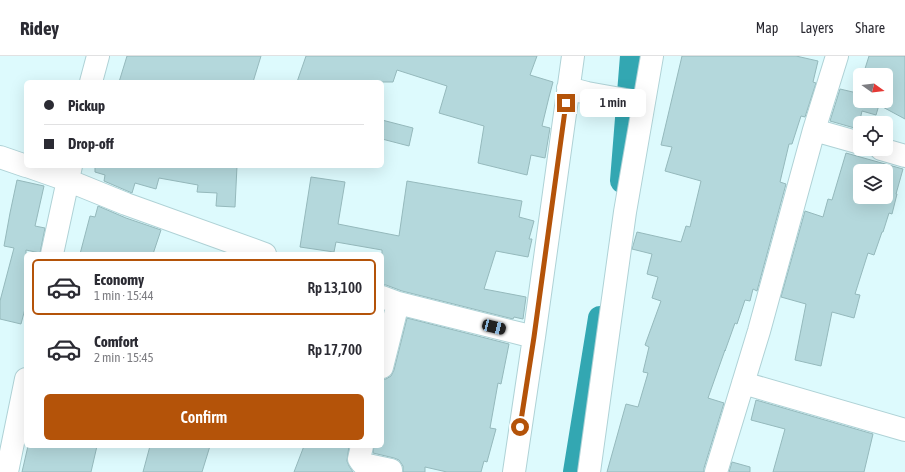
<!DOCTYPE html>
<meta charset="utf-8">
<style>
body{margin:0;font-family:"Asap Condensed",sans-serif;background:#f2f2f3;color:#2b2b33;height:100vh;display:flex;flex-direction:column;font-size:15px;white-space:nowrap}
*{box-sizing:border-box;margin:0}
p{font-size:13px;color:#7c7c81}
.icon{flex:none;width:22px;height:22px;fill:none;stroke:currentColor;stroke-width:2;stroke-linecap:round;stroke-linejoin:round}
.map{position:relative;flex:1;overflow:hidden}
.panel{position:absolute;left:24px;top:196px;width:360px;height:196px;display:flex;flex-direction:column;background:#fff;border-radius:6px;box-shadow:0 4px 16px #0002}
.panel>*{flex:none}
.top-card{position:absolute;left:24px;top:24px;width:360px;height:88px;border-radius:6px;box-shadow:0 4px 16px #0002;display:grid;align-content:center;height:88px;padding:0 20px;background:#fff}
.needle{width:26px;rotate:104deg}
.controls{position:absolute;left:853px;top:12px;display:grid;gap:8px}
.controls a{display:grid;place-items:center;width:40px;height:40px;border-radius:6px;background:#fff;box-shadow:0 4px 16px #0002;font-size:20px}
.end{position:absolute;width:18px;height:18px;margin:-9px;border:5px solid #b45309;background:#fff;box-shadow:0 0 0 2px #fff}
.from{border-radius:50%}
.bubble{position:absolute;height:28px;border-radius:6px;background:#fff;box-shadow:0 4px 16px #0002;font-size:13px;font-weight:600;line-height:28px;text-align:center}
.car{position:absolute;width:12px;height:24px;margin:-12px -6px;border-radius:5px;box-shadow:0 0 3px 1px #0007;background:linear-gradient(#222 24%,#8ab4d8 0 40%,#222 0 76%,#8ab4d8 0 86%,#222 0)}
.top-card b{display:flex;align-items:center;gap:14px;height:38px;font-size:15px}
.top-card b+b{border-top:1px solid #e1e1e2}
.top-card i{width:10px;height:10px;background:#2b2b33}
ul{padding:7px 0 0;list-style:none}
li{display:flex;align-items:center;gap:12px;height:56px;margin:0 8px 6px;padding:0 12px;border:2px solid transparent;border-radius:6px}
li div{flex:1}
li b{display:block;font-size:15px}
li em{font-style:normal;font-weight:600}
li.active{border-color:#b45309}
li>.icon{width:36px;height:36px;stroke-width:1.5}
.button{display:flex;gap:8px;margin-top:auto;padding:8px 20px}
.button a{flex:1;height:46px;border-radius:6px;background:#b45309;color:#fff;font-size:16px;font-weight:600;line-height:46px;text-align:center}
header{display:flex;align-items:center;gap:24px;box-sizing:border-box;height:56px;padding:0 20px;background:#fff;border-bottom:1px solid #e1e1e2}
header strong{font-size:19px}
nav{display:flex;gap:22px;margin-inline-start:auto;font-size:14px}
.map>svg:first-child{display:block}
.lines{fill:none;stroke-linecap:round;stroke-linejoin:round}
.canal{stroke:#33a7b2;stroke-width:24}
.building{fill:#b4d8dc;stroke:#95b9bc;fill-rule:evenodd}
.street-casing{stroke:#afd2d6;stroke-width:24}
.street{stroke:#fff;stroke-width:22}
.route{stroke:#b45309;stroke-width:5}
</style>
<header>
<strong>Ridey</strong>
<nav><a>Map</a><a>Layers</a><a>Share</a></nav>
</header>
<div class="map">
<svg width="905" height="416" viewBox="0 0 905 416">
<rect width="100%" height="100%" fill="#ddfafd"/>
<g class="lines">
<!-- canal -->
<path class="canal" d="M622,125L632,0
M575,416L600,262"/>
</g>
<!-- building -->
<path class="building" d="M127,0H261L253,26H119Z
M306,0H537L530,19L553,26L549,41L542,70L550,72L545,102L531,99L527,119L478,107L484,70L439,57L447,30L397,14L393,26H297Z
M682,0H796L818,5L813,26L816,27L805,61L801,60L792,88H789L780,126L786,128L757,235L753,233L750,245L745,244L737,268L735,267L725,295V294L708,342L724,347L704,412V416H607L626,348L638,351L648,317L643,316L649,291L645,289L661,245L652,242L658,221L647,218L652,198L632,193L637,176L681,186L686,170L690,171L701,125L665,115L672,91L661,89Z
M869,0H905V63L879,49L876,59L862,55L858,73L830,65L840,33L857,37L860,28V45H886V19H863Z
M382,64L413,72L409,90L382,83Z
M846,97L903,113L896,138H897L892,158L889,157L883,176H882L874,199L868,197L855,238L860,239L854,262L832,256L821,310L795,304L806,248L781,241L805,155L823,161L828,143L832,144ZM860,115H886V141H860Z
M95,110H237L235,151L216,150L217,137L197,136L198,129L159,122L156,133L135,127L132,137L104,125L105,119L95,116Z
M311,121L345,126L338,168L399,180L407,125L522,145L519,161L534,165L529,183H532L528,201L496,195L484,233L526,241L523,263L514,261L513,263L402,235L386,229H382V194L336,186L334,196L300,191Z
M17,124L44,130L35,170L45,172L40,197L26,194V249L21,268L0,263V245L14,192L4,190L10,157Z
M98,150L126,162L161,174L153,198H80L90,160L95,161Z
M407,262L509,288L501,328L498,327L490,372L496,373L487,406L484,405L481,416H447L425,411V416H403V410L399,404L394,402L373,397L374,390H382V323H386L391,320L394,314Z
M756,344L873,378L864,416H773L785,373L751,364Z
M28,390H97L91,416H22Z
M150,390H210L202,416H143Z
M304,390H349L347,405L349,410L353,416H294Z
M732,406L750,411V416H729Z"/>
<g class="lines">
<defs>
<path id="street" d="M91,26L98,0
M568,32L587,37L643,47
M814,74L860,87
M881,93L905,100
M0,101L26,110
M27,110L67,124L126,148L265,198
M52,198L71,110
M382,241L398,247L534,281
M382,311L398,247
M743,327L905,374
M362,390L359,403L361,406L363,408L391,414
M7,416L26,323
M514,416L534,281L573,0
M589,416L625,156L652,0
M716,416L759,275L814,74L837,0"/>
</defs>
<!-- street casing -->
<use href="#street" class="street-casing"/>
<!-- street -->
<use href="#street" class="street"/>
</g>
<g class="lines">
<!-- route -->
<path class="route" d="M520,371L534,281L566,47"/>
</g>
</svg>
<div class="controls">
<a><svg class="needle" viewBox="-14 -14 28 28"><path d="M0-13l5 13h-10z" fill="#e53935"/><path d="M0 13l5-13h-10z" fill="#7c7c81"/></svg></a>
<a><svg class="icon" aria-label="locate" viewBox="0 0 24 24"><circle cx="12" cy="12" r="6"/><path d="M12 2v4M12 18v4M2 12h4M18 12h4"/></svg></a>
<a><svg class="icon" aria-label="layers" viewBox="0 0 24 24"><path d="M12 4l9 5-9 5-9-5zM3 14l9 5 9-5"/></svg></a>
</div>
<i class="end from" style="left:520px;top:371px"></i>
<i class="end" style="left:566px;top:47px"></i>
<div class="bubble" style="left:580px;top:33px;width:66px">1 min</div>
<i class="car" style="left:494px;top:271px;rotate:104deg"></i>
<div class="top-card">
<b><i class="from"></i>Pickup</b>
<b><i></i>Drop-off</b>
</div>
<section class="panel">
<ul>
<li class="active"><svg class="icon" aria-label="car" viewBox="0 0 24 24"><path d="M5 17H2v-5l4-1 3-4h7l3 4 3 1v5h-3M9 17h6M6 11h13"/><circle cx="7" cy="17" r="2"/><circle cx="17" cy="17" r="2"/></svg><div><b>Economy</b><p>1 min · 15:44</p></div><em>Rp 13,100</em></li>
<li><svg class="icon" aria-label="car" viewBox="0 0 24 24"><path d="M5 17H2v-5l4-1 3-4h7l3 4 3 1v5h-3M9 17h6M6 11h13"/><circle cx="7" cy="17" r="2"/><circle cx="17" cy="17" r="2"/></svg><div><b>Comfort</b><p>2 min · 15:45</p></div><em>Rp 17,700</em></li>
</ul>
<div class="button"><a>Confirm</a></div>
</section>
</div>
